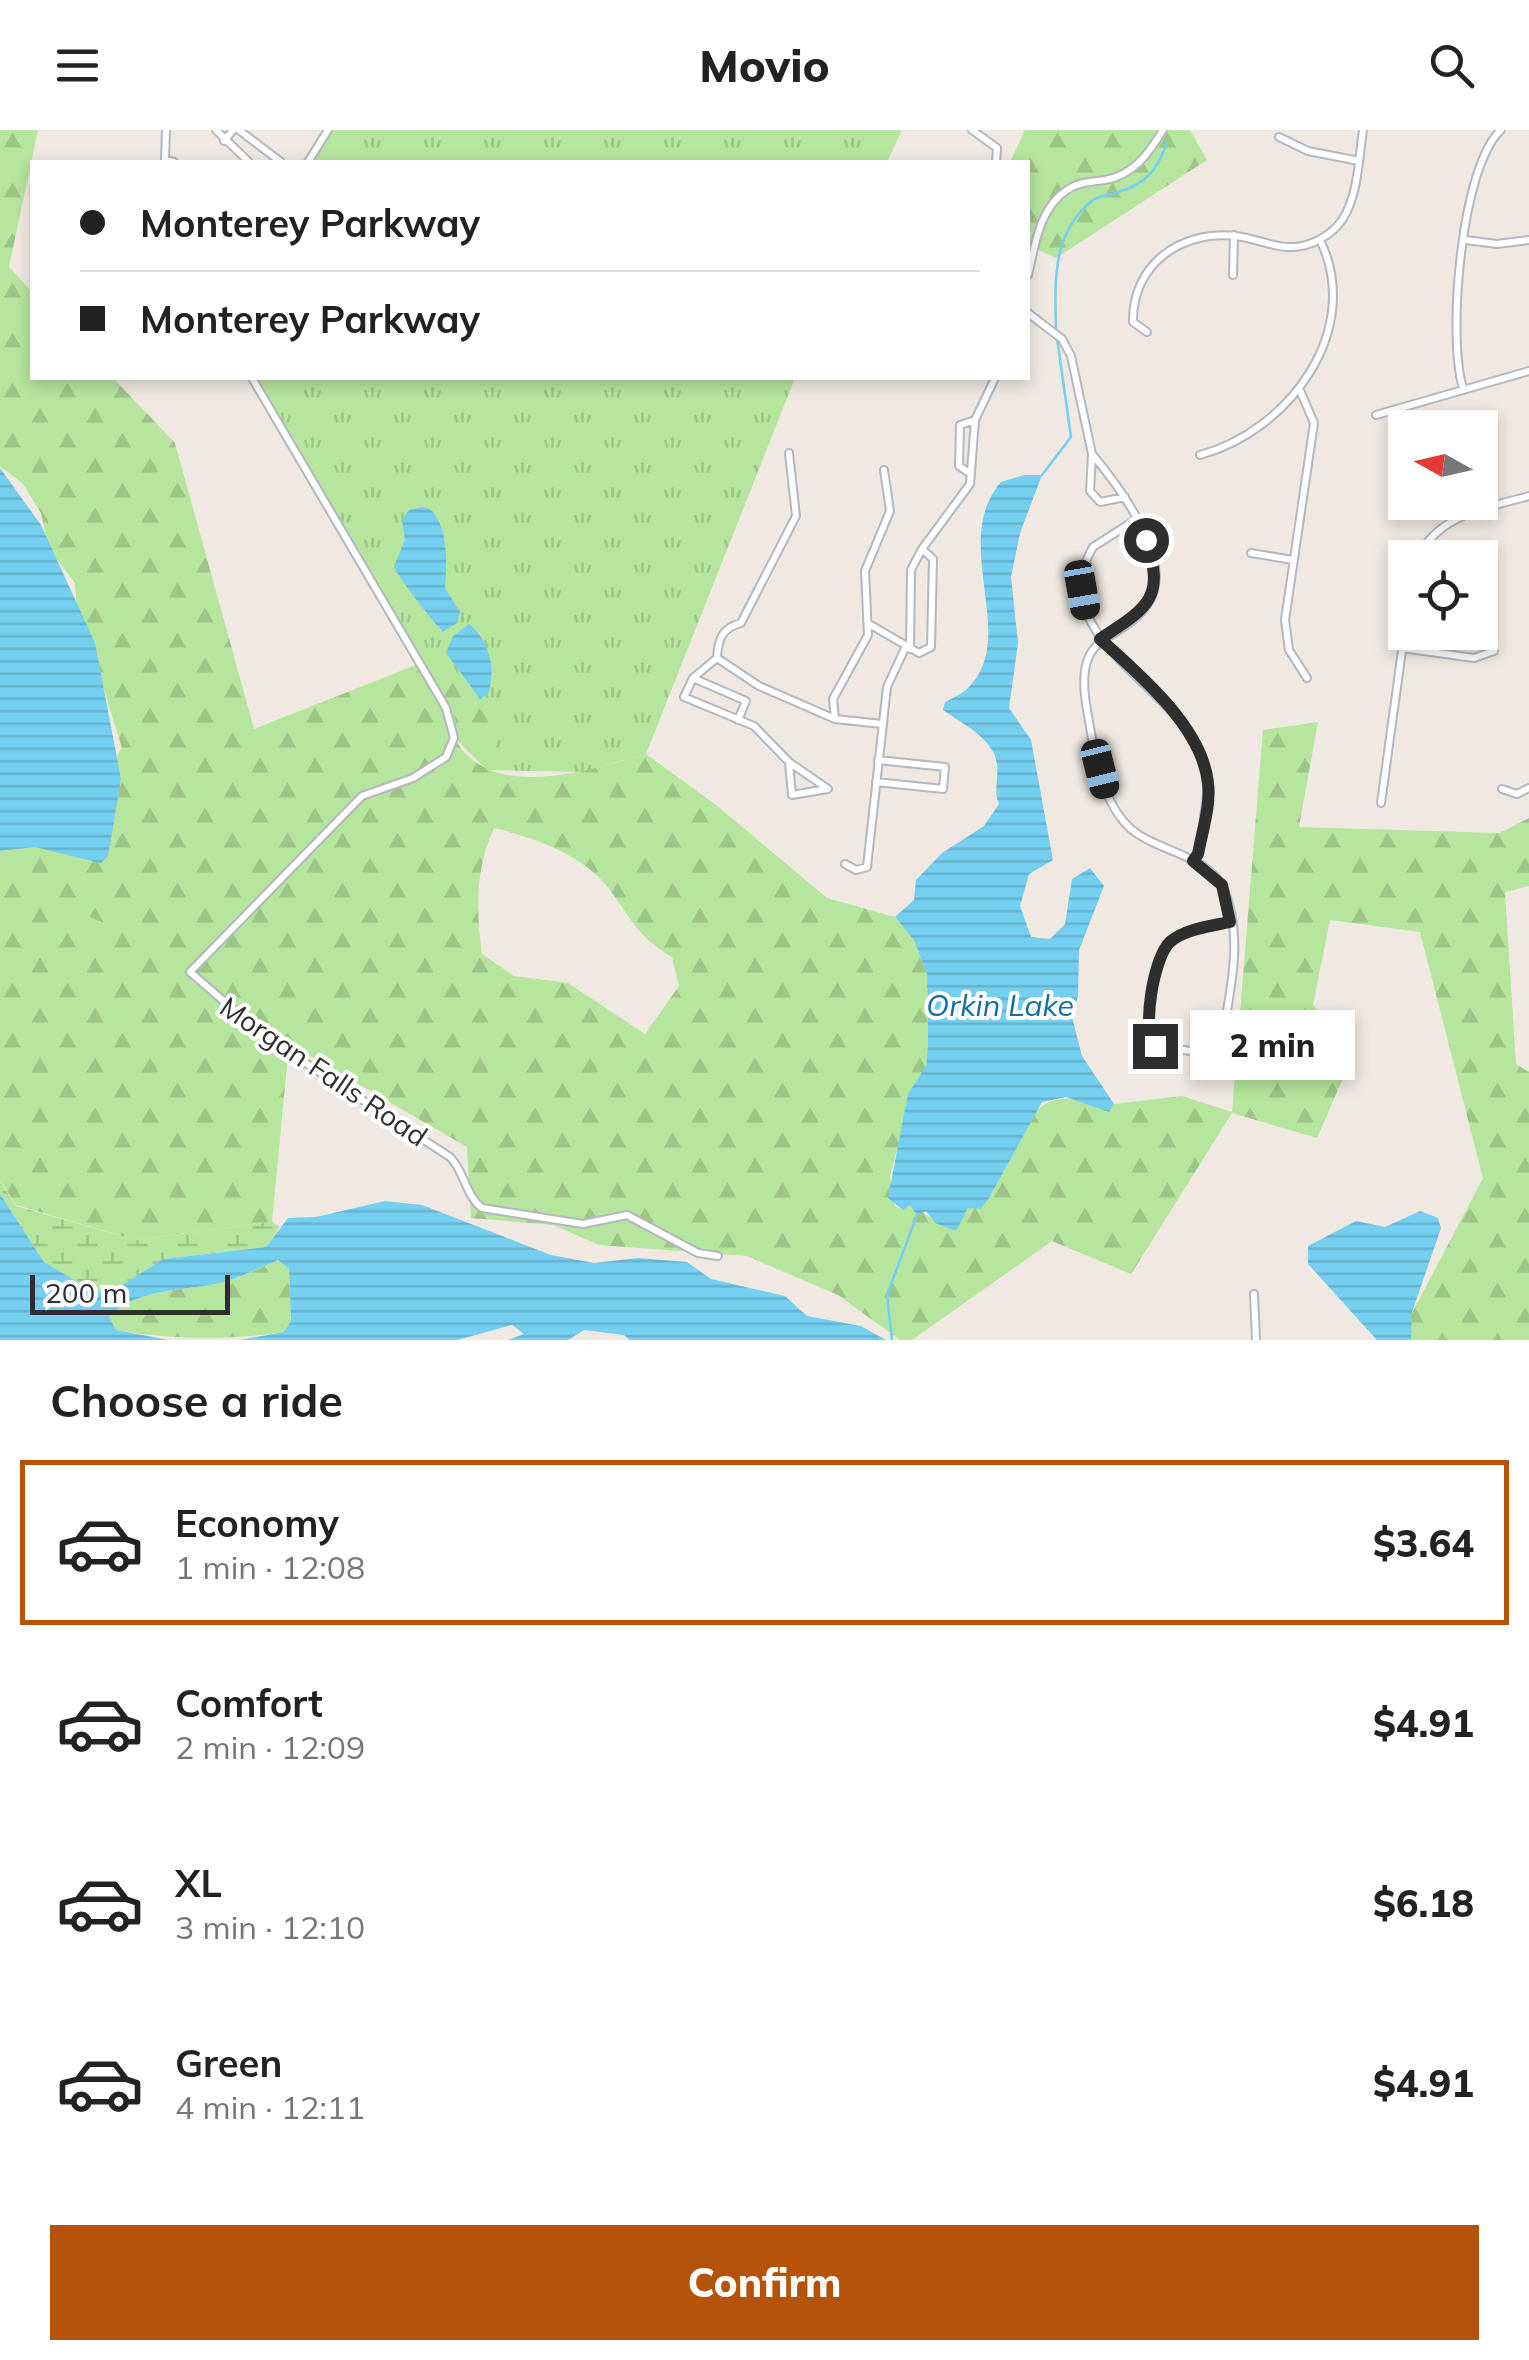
<!DOCTYPE html>
<meta charset="utf-8">
<style>
body{margin:0;font-family:Mulish,sans-serif;background:#f2f2f2;color:#222;height:100vh;display:flex;flex-direction:column;font-size:38px;white-space:nowrap}
*{box-sizing:border-box;margin:0}
p{font-size:32px;color:#767676}
.icon{flex:none;width:55px;height:55px;fill:none;stroke:currentColor;stroke-width:2;stroke-linecap:round;stroke-linejoin:round}
.map{position:relative;height:1210px;overflow:hidden}
.drawer{display:flex;flex-direction:column;background:#fff;flex:1}
.drawer>*{flex:none}
.hud{position:absolute;left:30px;top:30px;width:1000px;height:220px;border-radius:0px;box-shadow:0 5px 15px #0003;display:grid;align-content:center;height:220px;padding:0 50px;background:#fff}
.needle{width:65px;rotate:278deg}
.fabs{position:absolute;left:1388px;top:280px;display:grid;gap:20px}
.fabs a{display:grid;place-items:center;width:110px;height:110px;border-radius:0px;background:#fff;box-shadow:0 5px 15px #0003;font-size:50px}
.scale{position:absolute;left:30px;bottom:25px;width:200px;box-sizing:border-box;padding-left:10px;border:5px solid #2e2e2e;border-top:0;font-size:28px;line-height:35px;white-space:nowrap;color:#2e2e2e;-webkit-text-stroke:8px #fff;paint-order:stroke}
.end{position:absolute;width:45px;height:45px;margin:-22px;border:12px solid #2e2e2e;background:#fff;box-shadow:0 0 0 5px #fff}
.from{border-radius:50%}
.bubble{position:absolute;height:70px;border-radius:0px;background:#fff;box-shadow:0 5px 15px #0003;font-size:32px;font-weight:800;line-height:70px;text-align:center}
.car{position:absolute;width:30px;height:60px;margin:-30px -15px;border-radius:12px;box-shadow:0 0 8px 2px #0007;background:linear-gradient(#222 24%,#8ab4d8 0 40%,#222 0 76%,#8ab4d8 0 86%,#222 0)}
.hud b{display:flex;align-items:center;gap:35px;height:95px;font-size:38px}
.hud b+b{border-top:2px solid #e0e0e0}
.hud i{width:25px;height:25px;background:#222}
ul{padding:0;list-style:none}
li{display:flex;align-items:center;gap:30px;height:165px;margin:0 20px 15px;padding:0 30px;border:5px solid transparent;border-radius:0px}
li div{flex:1}
li b{display:block;font-size:38px}
li em{font-style:normal;font-weight:800}
li.on{border-color:#b45309}
li>.icon{width:90px;height:90px;stroke-width:1.5}
h2{padding:0 50px;font-size:45px;line-height:120px}
.cta{display:flex;gap:20px;margin-top:auto;padding:20px 50px}
.cta a{flex:1;height:115px;border-radius:0px;background:#b45309;color:#fff;font-size:40px;font-weight:800;line-height:115px;text-align:center}
header{display:flex;justify-content:space-between;align-items:center;height:130px;padding:0 50px;background:#fff;font-size:45px;font-weight:800}
.map>svg:first-child{display:block}
.grass{fill:url(#grass-tufts)}
.forest{fill:url(#forest-firs);fill-rule:evenodd}
.wetland{fill:url(#wetland-marsh)}
.park{fill:#b6e59e}
.water{fill:url(#water-rules)}
.lines{fill:none;stroke-linecap:round;stroke-linejoin:round}
.stream{stroke:#75cff0;stroke-width:2.5}
.minor-casing{stroke:#b4b7c1;stroke-width:10}
.minor{stroke:#fff;stroke-width:6}
.route{stroke:#2e2e2e;stroke-width:12}
.labels{text-anchor:middle;dominant-baseline:central;stroke-width:8;stroke-linejoin:round;paint-order:stroke}
.street-label{font-size:28px;fill:#2e2e2e;stroke:#fff}
.water-label{font-size:30px;font-style:italic;fill:#0d6fa3;stroke:#fff}
</style>
<header><svg class="icon" aria-label="menu" viewBox="0 0 24 24"><path d="M4 6h16M4 12h16M4 18h16"/></svg>Movio<svg class="icon" aria-label="search" viewBox="0 0 24 24"><circle cx="10" cy="10" r="6"/><path d="M15 15l6 6"/></svg></header>
<div class="map">
<svg width="1529" height="1210" viewBox="0 0 1529 1210">
<defs>
<pattern id="grass-tufts" width="24" height="20" patternUnits="userSpaceOnUse" patternTransform="scale(2.5)"><rect width="24" height="20" fill="#b6e59e"/><path d="M3 7l-1-3M5 7V3M7 7l1-3M15 17l-1-3M17 17v-4M19 17l1-3" fill="none" stroke="#9dc588"/></pattern>
<pattern id="forest-firs" width="22" height="20" patternUnits="userSpaceOnUse" patternTransform="scale(2.5)"><rect width="22" height="20" fill="#b6e59e"/><path d="M5 1l3.5 6h-7zM16 11l3.5 6h-7z" fill="#9dc588"/></pattern>
<pattern id="wetland-marsh" width="20" height="14" patternUnits="userSpaceOnUse" patternTransform="scale(2.5)"><rect width="20" height="14" fill="#b6e59e"/><path d="M1 5h8M5 5V1M11 12h8M15 12V8" fill="none" stroke="#9dc588"/></pattern>
<pattern id="water-rules" width="6" height="5" patternUnits="userSpaceOnUse" patternTransform="scale(2.5)"><rect width="6" height="5" fill="#75cff0"/><path d="M0 2.5h6" fill="none" stroke="#66b2ce"/></pattern>
</defs>
<rect width="100%" height="100%" fill="#efe9e1"/>
<!-- grass -->
<path class="grass" d="M328,0H902L887,32H308Z
M258,248H795L646,624L581,642L487,640L454,607L445,575Z"/>
<!-- forest -->
<path class="forest" d="M0,0H38L9,137L32,162V248H113L175,313L254,599L421,533C429,547 439,560 445,574C449,584 449,595 453,605C487,675 589,640 646,624L716,675L827,768L895,787L914,810L927,844L928,915L926,936L913,959L890,1046L895,1076L902,1080L910,1075L943,1095L968,1077L981,1079C1024,1023 1020,936 1109,981L1114,974L1182,966L1232,982L1263,600L1318,592L1299,697L1499,703L1529,688V756L1505,762L1516,934L1529,942V1210H1398L1483,1048L1420,802L1330,790L1313,875L1355,921L1317,1008L1232,983L1131,1144L1052,1111L912,1210H900L838,1165L747,1126L599,1115L553,1095L471,1088L467,1017L289,914L272,1092L136,1110L16,1075L0,1050V698L106,642L122,618L98,540L78,498L75,453L49,419L41,383L23,354L0,336ZM494,698C531,707 579,723 604,753C631,785 633,804 672,827L679,856L645,904L568,853L514,846L482,824C476,779 475,740 494,698Z
M1025,0H1190L1207,30L1056,128L1028,115V32H1010Z
M456,541L498,607L493,619L477,620L443,567L450,542Z
M278,1130L289,1139L291,1192L285,1202C229,1210 171,1210 116,1200L109,1187C140,1156 188,1162 227,1151C244,1146 262,1137 278,1130Z"/>
<!-- wetland -->
<path class="wetland" d="M0,1051L16,1076L136,1110L272,1092L280,1097L266,1117L163,1129L114,1160L95,1162L44,1132L0,1064Z"/>
<!-- park -->
<path class="park" d="M85,785L111,796L106,815L68,800Z"/>
<!-- water -->
<path class="water" d="M0,338L41,395L95,513L121,649L108,726L101,733L35,717L0,721Z
M1024,345H1042L1020,403L1011,447L1018,513L1009,578L1031,610L1053,730L1029,744L1020,776L1031,807L1050,809L1065,794L1072,749L1090,738L1104,756L1079,820L1078,866L1072,887L1082,926L1114,974L1109,982L1066,967L1042,972L989,1068L981,1079L968,1078L956,1101L935,1093L926,1081L917,1085L910,1075L903,1080L888,1068L908,964L926,936L928,915L927,844L914,810L895,787L914,770L916,750L942,723L984,696L999,674C993,661 999,648 997,634C994,609 964,595 943,580L945,572C952,568 960,565 966,560C1022,509 948,413 1001,352Z
M422,377L430,379C449,396 447,436 445,458L460,482L457,493L443,502C435,494 396,445 394,436L405,410L402,390L409,380Z
M469,494C490,511 496,539 488,564L480,569L446,523L453,506Z
M0,1064L44,1132L95,1162L114,1160L163,1129L266,1117L288,1088L316,1087L385,1071L422,1075L551,1125L594,1133L638,1128L687,1132L711,1149L785,1166L807,1186L861,1196L886,1210H630L624,1205L584,1200L568,1210H508L524,1204L512,1195L457,1210H240L284,1202L291,1191L289,1139L278,1130C261,1137 244,1146 227,1151C188,1162 139,1156 109,1187L116,1200L168,1210H0Z
M1420,1081L1438,1088L1441,1098L1412,1182L1411,1210H1377L1308,1134V1116L1356,1091L1385,1097Z"/>
<g class="lines">
<!-- stream -->
<path class="stream" d="M1056,200C1055,153 1051,103 1093,70C1099,66 1108,65 1115,63C1145,55 1158,40 1167,12
M1042,345L1071,307L1057,208
M892,1210L887,1165L917,1085"/>
<defs>
<path id="minor" d="M166,0L165,30L174,32
M216,0L249,32
M239,0L281,32
M972,0L997,18L996,32
M1279,7L1308,21L1359,31
M224,11L233,0
M308,32L328,0
M1466,110L1497,114L1529,110
M1028,145C1035,116 1039,78 1067,60C1078,52 1092,52 1105,50C1134,45 1149,23 1163,0
M1233,145L1234,105
M1028,183L1062,209L1071,226L1092,324L1090,361L1100,372L1125,367
M1147,202L1133,192C1132,135 1180,100 1236,106C1254,108 1272,117 1289,117C1309,118 1331,106 1342,90C1358,67 1359,27 1363,0
M252,248L446,578L454,608L446,627L413,648L362,666L190,842L264,906L450,1027C465,1042 465,1065 482,1078L583,1094L627,1085L698,1123L718,1126
M1299,258L1314,293L1285,490L1289,520L1307,548
M1463,258C1447,207 1461,36 1501,0
M1376,285L1529,241
M789,323L796,386L741,493C722,498 718,509 717,528L693,548L684,567L754,596L789,632L828,659
M1092,324C1118,355 1175,430 1149,472C1120,518 1072,495 1087,580C1094,619 1100,671 1131,699C1158,722 1209,725 1224,760C1246,809 1227,875 1219,925L1155,916C1141,901 1154,826 1170,812C1185,799 1211,796 1230,792
M1200,325C1289,301 1364,200 1320,110
M971,344L959,336L960,295L975,290
M1137,389L1093,417C1043,502 1168,554 1199,619C1210,641 1208,663 1204,687C1202,701 1202,719 1194,731
M1251,423L1293,430
M1418,428C1438,384 1487,378 1529,366
M869,494L919,523L931,517L933,429L922,419L970,354L975,290L995,248
M1402,518L1474,528L1494,521
M910,519L911,440L922,419
M717,528L759,556L835,589L882,594
M693,548L746,571L738,590
M835,589L833,569L868,505L865,441L890,381L884,340
M789,633L792,665L827,659
M876,652L943,659L945,637L878,630
M1502,659L1517,664L1529,658
M1381,673L1405,499
M845,734L856,740L867,737L887,557L906,516
M1254,1164L1256,1210"/>
</defs>
<!-- minor casing -->
<use href="#minor" class="minor-casing"/>
<!-- minor -->
<use href="#minor" class="minor"/>
</g>
<g class="lines">
<!-- route -->
<path class="route" d="M1146,410C1166,469 1147,478 1100,509C1140,545 1202,597 1208,653C1211,675 1202,702 1198,724L1193,731L1222,755L1230,792C1211,796 1184,799 1170,812C1154,826 1141,901 1155,916"/>
</g>
<g class="labels">
<!-- street labels -->
<g class="street-label">
<text transform="translate(324 941) rotate(34)">Morgan Falls Road</text>
</g>
<!-- water labels -->
<g class="water-label">
<text x="1000" y="875">Orkin Lake</text>
</g>
</g>
</svg>
<div class="fabs">
<a><svg class="needle" viewBox="-14 -14 28 28"><path d="M0-13l5 13h-10z" fill="#e53935"/><path d="M0 13l5-13h-10z" fill="#767676"/></svg></a>
<a><svg class="icon" aria-label="locate" viewBox="0 0 24 24"><circle cx="12" cy="12" r="6"/><path d="M12 2v4M12 18v4M2 12h4M18 12h4"/></svg></a>
</div>
<div class="scale">200 m</div>
<i class="end from" style="left:1146px;top:410px"></i>
<i class="end" style="left:1155px;top:916px"></i>
<div class="bubble" style="left:1190px;top:880px;width:165px">2 min</div>
<i class="car" style="left:1082px;top:460px;rotate:170deg"></i>
<i class="car" style="left:1100px;top:639px;rotate:166deg"></i>
<div class="hud">
<b><i class="from"></i>Monterey Parkway</b>
<b><i></i>Monterey Parkway</b>
</div>
</div>
<section class="drawer">
<h2>Choose a ride</h2>
<ul>
<li class="on"><svg class="icon" aria-label="car" viewBox="0 0 24 24"><path d="M5 17H2v-5l4-1 3-4h7l3 4 3 1v5h-3M9 17h6M6 11h13"/><circle cx="7" cy="17" r="2"/><circle cx="17" cy="17" r="2"/></svg><div><b>Economy</b><p>1 min · 12:08</p></div><em>$3.64</em></li>
<li><svg class="icon" aria-label="car" viewBox="0 0 24 24"><path d="M5 17H2v-5l4-1 3-4h7l3 4 3 1v5h-3M9 17h6M6 11h13"/><circle cx="7" cy="17" r="2"/><circle cx="17" cy="17" r="2"/></svg><div><b>Comfort</b><p>2 min · 12:09</p></div><em>$4.91</em></li>
<li><svg class="icon" aria-label="car" viewBox="0 0 24 24"><path d="M5 17H2v-5l4-1 3-4h7l3 4 3 1v5h-3M9 17h6M6 11h13"/><circle cx="7" cy="17" r="2"/><circle cx="17" cy="17" r="2"/></svg><div><b>XL</b><p>3 min · 12:10</p></div><em>$6.18</em></li>
<li><svg class="icon" aria-label="car" viewBox="0 0 24 24"><path d="M5 17H2v-5l4-1 3-4h7l3 4 3 1v5h-3M9 17h6M6 11h13"/><circle cx="7" cy="17" r="2"/><circle cx="17" cy="17" r="2"/></svg><div><b>Green</b><p>4 min · 12:11</p></div><em>$4.91</em></li>
</ul>
<div class="cta"><a>Confirm</a></div>
</section>
